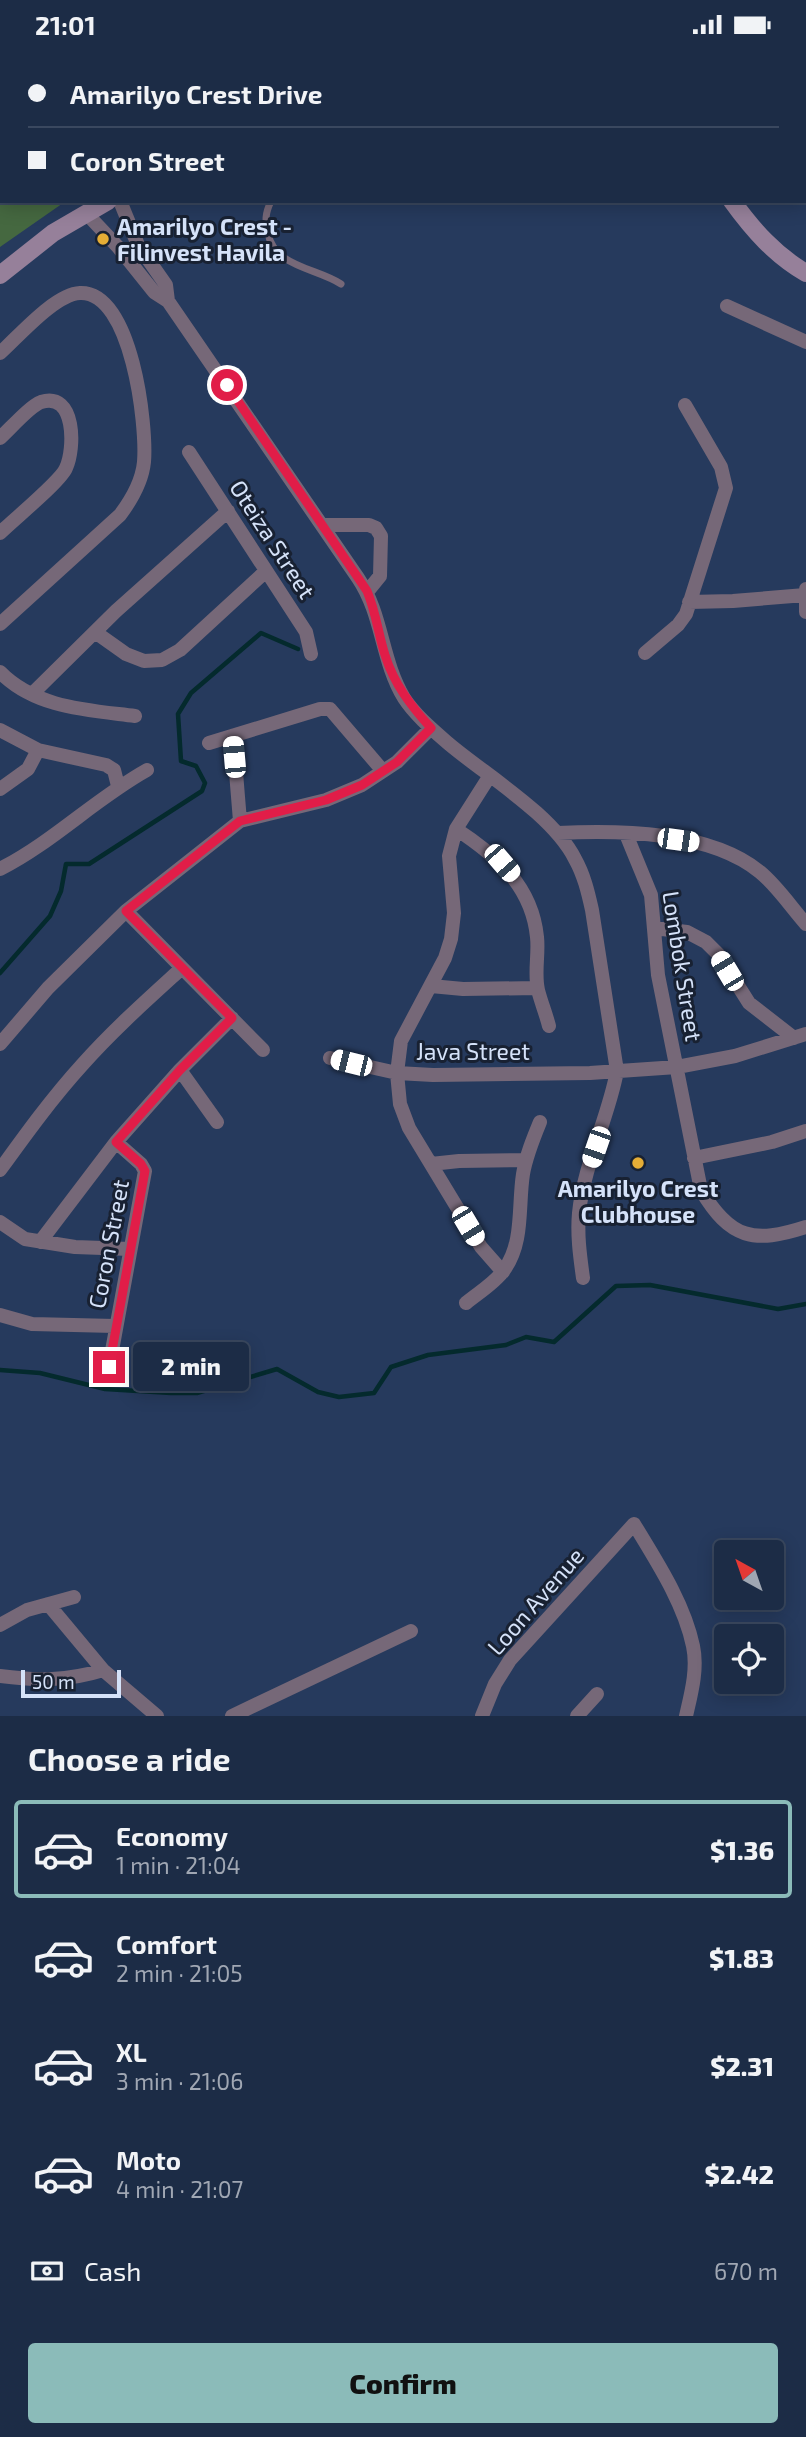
<!DOCTYPE html>
<meta charset="utf-8">
<style>
body{margin:0;font-family:"Exo 2",sans-serif;background:#25344d;color:#f1f3f6;height:100vh;display:flex;flex-direction:column;font-size:26px;white-space:nowrap}
*{box-sizing:border-box;margin:0}
p{font-size:23px;color:#a0a7b3}
.icon{flex:none;width:38px;height:38px;fill:none;stroke:currentColor;stroke-width:2;stroke-linecap:round;stroke-linejoin:round}
.map{position:relative;height:1667px;overflow:hidden}
.sheet{display:flex;flex-direction:column;background:#1c2c46;flex:1}
.sheet>*{flex:none}
.guide{position:absolute;left:0px;top:0px;width:807px;height:154px;box-shadow:0 4px 18px #0003,0 0 0 2px #3a485f;display:grid;align-content:center;height:154px;padding:0 28px;background:#1c2c46}
.needle{width:46px;rotate:320deg}
.tools{position:absolute;left:714px;top:1491px;display:grid;gap:14px}
.tools a{display:grid;place-items:center;width:70px;height:70px;border-radius:7px;background:#1c2c46;box-shadow:0 4px 18px #0003,0 0 0 2px #3a485f;font-size:35px}
.scale{position:absolute;left:21px;bottom:18px;width:100px;box-sizing:border-box;padding-left:7px;border:4px solid #d5e2f9;border-top:0;font-size:19px;line-height:24px;white-space:nowrap;color:#d5e2f9;-webkit-text-stroke:5px #182132;paint-order:stroke}
.end{position:absolute;width:32px;height:32px;margin:-16px;border:9px solid #e11d48;background:#fff;box-shadow:0 0 0 4px #fff}
.from{border-radius:50%}
.bubble{position:absolute;height:49px;border-radius:7px;background:#1c2c46;box-shadow:0 4px 18px #0003,0 0 0 2px #3a485f;font-size:23px;font-weight:800;line-height:49px;text-align:center}
.car{position:absolute;width:21px;height:42px;margin:-21px -10px;border-radius:9px;box-shadow:0 0 5px 2px #0007;background:linear-gradient(#fff 24%,#345 0 40%,#fff 0 76%,#345 0 86%,#fff 0)}
.guide b{display:flex;align-items:center;gap:24px;height:66px;font-size:26px}
.guide b+b{border-top:2px solid #3a485f}
.guide i{width:18px;height:18px;background:#f1f3f6}
ul{padding:0;list-style:none}
li{display:flex;align-items:center;gap:21px;height:98px;margin:0 14px 10px;padding:0 14px;border:4px solid transparent;border-radius:7px}
li div{flex:1}
li b{display:block;font-size:26px}
li em{font-style:normal;font-weight:800}
li.on{border-color:#8bbbb9}
li>.icon{width:63px;height:63px;stroke-width:1.5}
h2{padding:0 28px;font-size:32px;line-height:84px}
.pay{display:flex;align-items:center;gap:18px;height:77px;padding:0 28px;font-size:26px}
.pay p{margin-inline-start:auto}
.button{display:flex;gap:14px;margin-top:auto;padding:14px 28px}
.button a{flex:1;height:80px;border-radius:7px;background:#8bbbb9;color:#111;font-size:28px;font-weight:800;line-height:80px;text-align:center}
.status{display:flex;justify-content:space-between;align-items:center;height:49px;padding:0 35px;background:#1c2c46;direction:ltr}
.status svg{height:19px;fill:currentColor}
.map>svg:first-child{display:block}
.green{fill:#456840}
.lines{fill:none;stroke-linecap:round;stroke-linejoin:round}
.stream{stroke:#042a2d;stroke-width:4.5}
.lane{stroke:#766878;stroke-width:7}
.street{stroke:#766878;stroke-width:14}
.secondary{stroke:#96809a;stroke-width:18}
.route{stroke:#e11d48;stroke-width:9}
.poi-dot{fill:#e5ad36;stroke:#182132;stroke-width:2.5}
.labels{text-anchor:middle;dominant-baseline:central;stroke-width:6;stroke-linejoin:round;paint-order:stroke}
.poi-label{font-size:23px;font-weight:bold;fill:#d5e2f9;stroke:#182132;text-anchor:start}
.street-label{font-size:23px;fill:#d5e2f9;stroke:#182132}
</style>
<div class="status"><b>21:01</b><svg viewBox="0 0 49 12"><path d="M0 12V9h3v3zM5 12V6h3v6zM10 12V3h3v9zM15 12V0h3v12zM26 1h20v11H26zM47 4h2v5h-2z"/></svg></div>
<div class="map">
<svg width="806" height="1667" viewBox="0 0 806 1667">
<rect width="100%" height="100%" fill="#263a5d"/>
<!-- green -->
<path class="green" d="M0,107L2,152H66L0,198Z"/>
<g class="lines">
<!-- stream -->
<path class="stream" d="M0,924L50,867L61,842L66,815H89L202,742L205,734L196,717L181,712L178,665L191,644L261,584L298,600
M0,1321L40,1324L105,1340L171,1344H197L277,1320L318,1343L339,1348L374,1344L391,1318L428,1306L506,1296L526,1288L554,1293L616,1237L650,1236L778,1260L806,1255"/>
<!-- lane -->
<path class="lane" d="M271,152C265,165 265,171 268,184C274,218 317,219 341,235"/>
<!-- street -->
<path class="street" d="M336,0L337,2
M412,0V2
M586,0L607,2
M136,2L142,0
M805,29L806,28
M805,125L806,126
M120,152L138,196L166,236L168,252
M86,164L118,198L154,243L168,252L358,529C383,566 381,611 404,649C415,666 433,681 449,695C487,727 553,766 575,810C584,826 588,843 592,861L617,1022C608,1070 584,1115 579,1164C577,1186 580,1207 583,1229
M727,257L806,293
M0,304C19,287 55,245 80,244C132,242 147,376 144,413C142,433 132,450 120,466L0,575
M0,389C10,380 30,357 41,353C76,342 75,400 66,419C61,432 13,471 0,484
M189,403L306,583L311,605
M322,476H369L376,479L381,487L380,527L367,543
M806,540V563
M689,553L733,552L805,546
M95,583L126,605L144,612L162,611L180,601L266,522
M645,604L678,576L686,565L726,439L721,418L685,356
M0,623C35,659 88,661 135,667
M32,645L116,562L228,462
M0,681L38,701L106,716L114,721L118,737
M233,687L240,772
M209,694L320,660H330L383,722
M489,728L456,780L449,807L454,864L451,890L445,909L401,992L397,1024L400,1055L409,1079L481,1198L503,1223
M0,740L28,720L38,701
M456,780C497,807 532,837 537,888C539,905 534,924 538,941C541,953 546,965 549,977
M558,784C620,781 710,782 760,823C777,837 791,858 806,875
M626,785L651,846L658,926L701,1141C730,1190 754,1195 806,1178
M0,820C53,793 95,750 147,721
M126,862L263,1001
M654,879L687,883L706,893L718,905L749,954L794,989
M431,937L463,940L537,939
M0,995L48,939L126,862L240,772L326,751L362,736L397,713L431,679
M330,1009L397,1024L433,1026L590,1024L677,1018L735,1007L806,985
M180,1021L217,1073
M694,1109L772,1093L806,1082
M431,1115L459,1112L526,1111
M0,1121C26,1085 52,1049 82,1016C113,981 148,950 182,919
M0,1173L25,1190L75,1198L130,1200
M40,1193L116,1093L180,1021L232,969
M466,1254C478,1244 495,1234 504,1221C524,1194 518,1157 523,1125C526,1107 533,1090 540,1073
M0,1266L32,1275L115,1277
M109,1318L145,1122L141,1115L116,1093
M48,1555L103,1621L157,1667
M0,1576L27,1561L74,1548
M0,1627C36,1632 68,1632 103,1621
M232,1667L411,1582
M482,1667L495,1635L510,1611L634,1475C657,1513 684,1554 693,1597C698,1620 691,1645 686,1667
M577,1667L597,1645"/>
<!-- secondary -->
<path class="secondary" d="M732,152C753,181 775,206 806,224
M0,226L53,184L108,152"/>
</g>
<g class="lines">
<!-- route -->
<path class="route" d="M109,1318L145,1122L141,1115L116,1093L180,1021L232,969L126,862L240,772L326,751L362,736L397,713L431,679C411,657 394,635 385,606C378,584 376,563 367,542L227,336"/>
</g>
<!-- markers -->
<g class="poi-dot">
<circle cx="103" cy="190" r="7"/>
<circle cx="638" cy="1114" r="7"/>
</g>
<g class="labels">
<!-- poi labels -->
<g class="poi-label">
<text x="117" y="177">Amarilyo Crest -<tspan x="117" dy="26">Filinvest Havila</tspan></text>
<text x="638" y="1139" text-anchor="middle">Amarilyo Crest<tspan x="638" dy="26">Clubhouse</tspan></text>
</g>
<!-- street labels -->
<g class="street-label">
<text transform="translate(273 490) rotate(57)">Oteiza Street</text>
<text transform="translate(683 917) rotate(81)">Lombok Street</text>
<text x="473" y="1002">Java Street</text>
<text transform="translate(108 1195) rotate(-79)">Coron Street</text>
<text transform="translate(535 1552) rotate(-49)">Loon Avenue</text>
</g>
</g>
</svg>
<div class="tools">
<a><svg class="needle" viewBox="-14 -14 28 28"><path d="M0-13l5 13h-10z" fill="#e53935"/><path d="M0 13l5-13h-10z" fill="#a0a7b3"/></svg></a>
<a><svg class="icon" aria-label="locate" viewBox="0 0 24 24"><circle cx="12" cy="12" r="6"/><path d="M12 2v4M12 18v4M2 12h4M18 12h4"/></svg></a>
</div>
<div class="scale">50 m</div>
<i class="end from" style="left:227px;top:336px"></i>
<i class="end" style="left:109px;top:1318px"></i>
<div class="bubble" style="left:133px;top:1293px;width:116px">2 min</div>
<i class="car" style="left:234px;top:708px;rotate:355deg"></i>
<i class="car" style="left:678px;top:791px;rotate:98deg"></i>
<i class="car" style="left:502px;top:814px;rotate:139deg"></i>
<i class="car" style="left:727px;top:922px;rotate:329deg"></i>
<i class="car" style="left:351px;top:1014px;rotate:284deg"></i>
<i class="car" style="left:596px;top:1098px;rotate:199deg"></i>
<i class="car" style="left:468px;top:1177px;rotate:149deg"></i>
<div class="guide">
<b><i class="from"></i>Amarilyo Crest Drive</b>
<b><i></i>Coron Street</b>
</div>
</div>
<section class="sheet">
<h2>Choose a ride</h2>
<ul>
<li class="on"><svg class="icon" aria-label="car" viewBox="0 0 24 24"><path d="M5 17H2v-5l4-1 3-4h7l3 4 3 1v5h-3M9 17h6M6 11h13"/><circle cx="7" cy="17" r="2"/><circle cx="17" cy="17" r="2"/></svg><div><b>Economy</b><p>1 min · 21:04</p></div><em>$1.36</em></li>
<li><svg class="icon" aria-label="car" viewBox="0 0 24 24"><path d="M5 17H2v-5l4-1 3-4h7l3 4 3 1v5h-3M9 17h6M6 11h13"/><circle cx="7" cy="17" r="2"/><circle cx="17" cy="17" r="2"/></svg><div><b>Comfort</b><p>2 min · 21:05</p></div><em>$1.83</em></li>
<li><svg class="icon" aria-label="car" viewBox="0 0 24 24"><path d="M5 17H2v-5l4-1 3-4h7l3 4 3 1v5h-3M9 17h6M6 11h13"/><circle cx="7" cy="17" r="2"/><circle cx="17" cy="17" r="2"/></svg><div><b>XL</b><p>3 min · 21:06</p></div><em>$2.31</em></li>
<li><svg class="icon" aria-label="car" viewBox="0 0 24 24"><path d="M5 17H2v-5l4-1 3-4h7l3 4 3 1v5h-3M9 17h6M6 11h13"/><circle cx="7" cy="17" r="2"/><circle cx="17" cy="17" r="2"/></svg><div><b>Moto</b><p>4 min · 21:07</p></div><em>$2.42</em></li>
</ul>
<div class="pay"><svg class="icon" aria-label="cash" viewBox="0 0 24 24"><path d="M3 7h18v10H3z"/><circle cx="12" cy="12" r="2"/></svg>Cash<p>670 m</p></div>
<div class="button"><a>Confirm</a></div>
</section>
